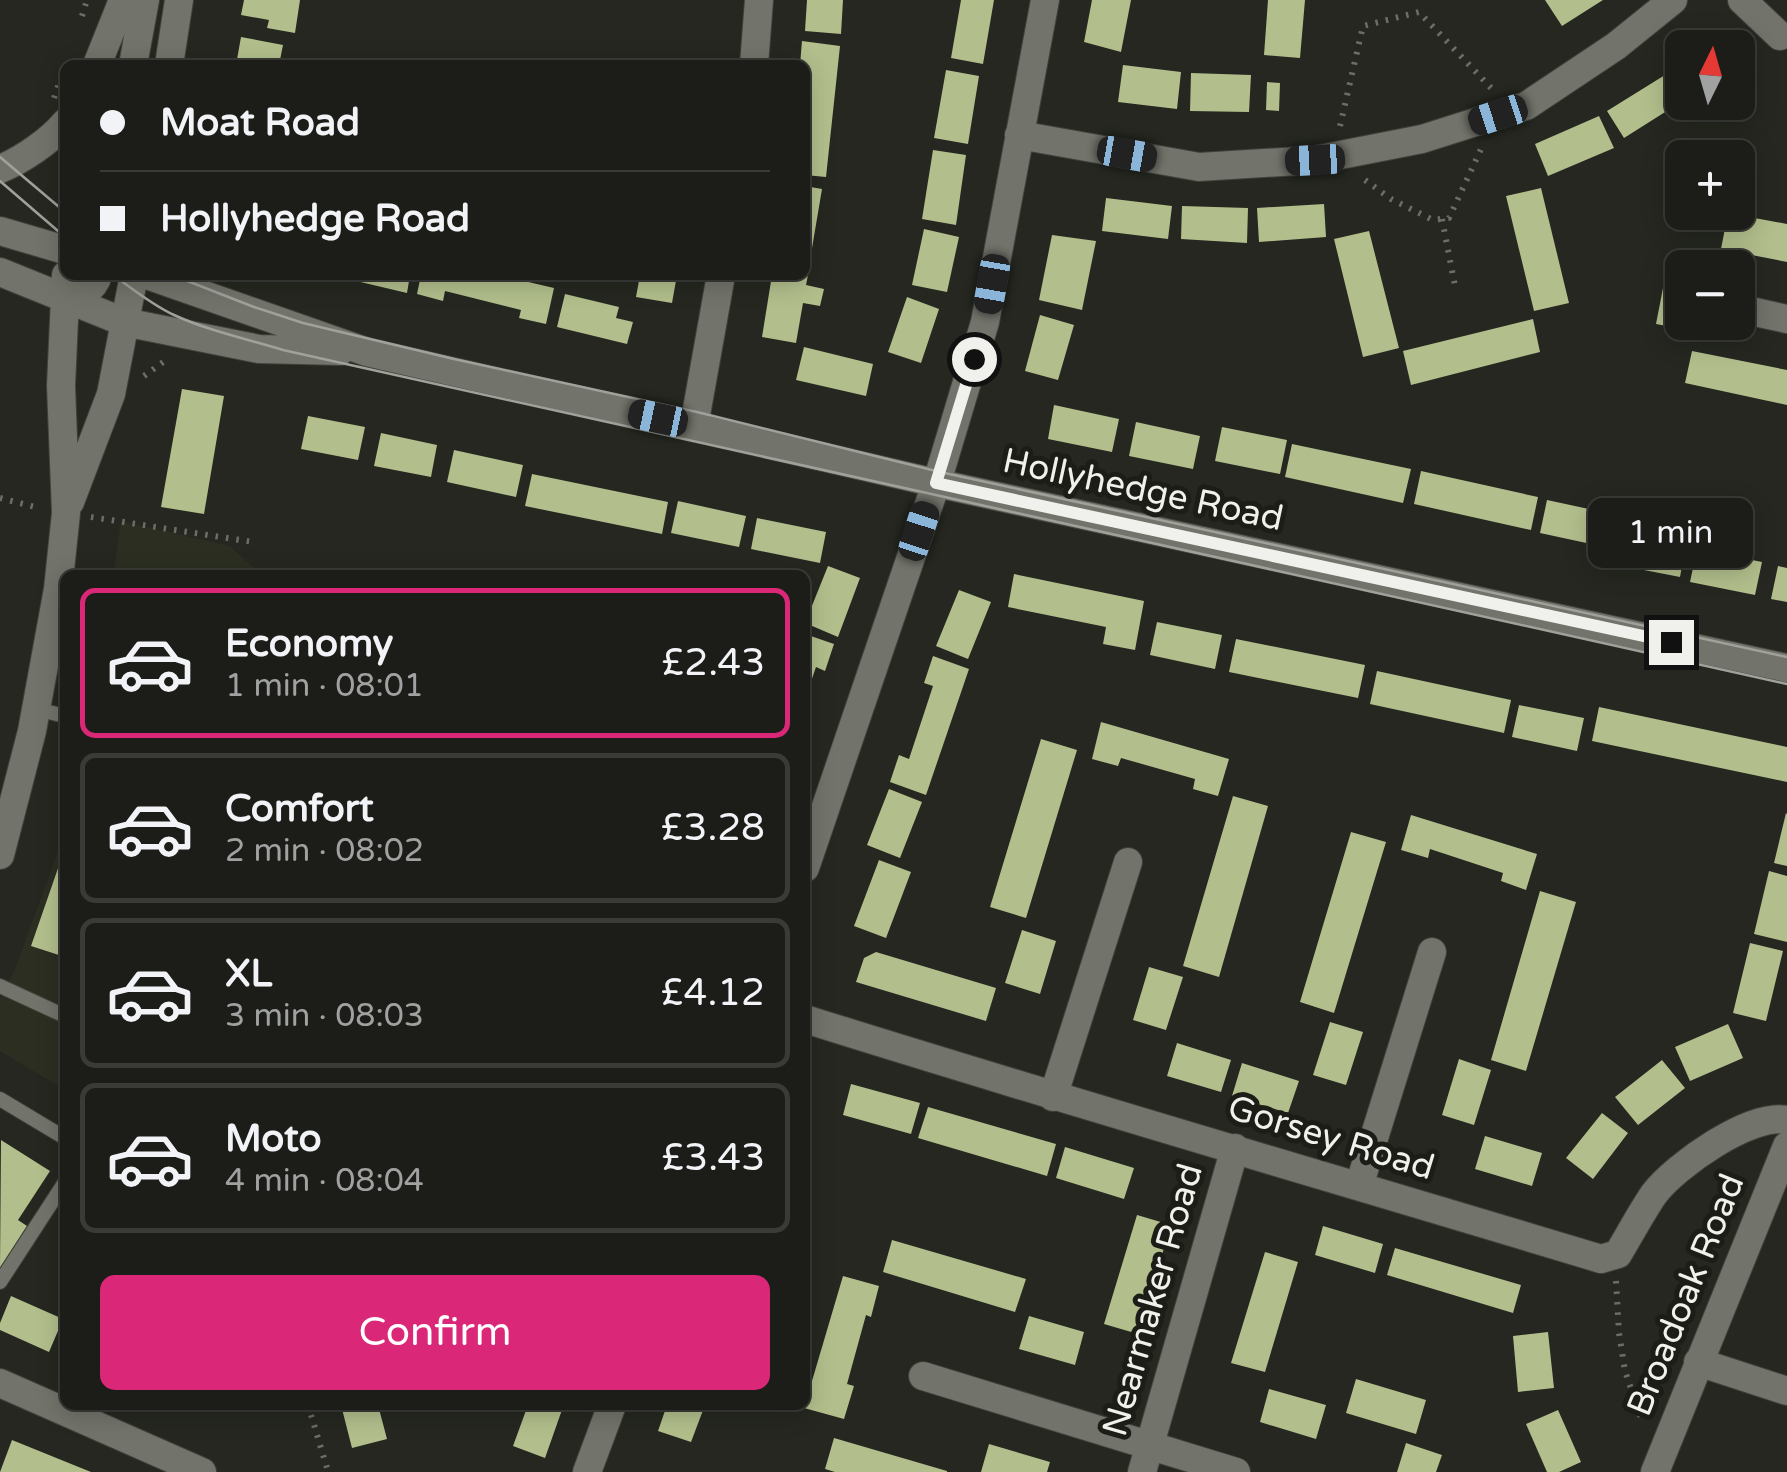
<!DOCTYPE html>
<meta charset="utf-8">
<style>
body{margin:0;font-family:"Varela Round",sans-serif;background:#252621;color:#f1f3f6;height:100vh;display:flex;flex-direction:column;font-size:38px;white-space:nowrap}
*{box-sizing:border-box;margin:0}
p{font-size:32px;color:#a0a2a2}
.icon{flex:none;width:55px;height:55px;fill:none;stroke:currentColor;stroke-width:2;stroke-linecap:round;stroke-linejoin:round}
.map{position:relative;flex:1;overflow:hidden}
.side{position:absolute;left:60px;top:570px;width:750px;height:840px;display:flex;flex-direction:column;background:#1c1d18;border-radius:15px;box-shadow:0 5px 25px #0003,0 0 0 2px #3a3b37}
.side>*{flex:none}
.top-card{position:absolute;left:60px;top:60px;width:750px;height:220px;border-radius:15px;box-shadow:0 5px 25px #0003,0 0 0 2px #3a3b37;display:grid;align-content:center;height:220px;padding:0 40px;background:#1c1d18}
.needle{width:65px;rotate:5deg}
.controls{position:absolute;left:1665px;top:30px;display:grid;gap:20px}
.controls a{display:grid;place-items:center;width:90px;height:90px;border-radius:15px;background:#1c1d18;box-shadow:0 5px 25px #0003,0 0 0 2px #3a3b37;font-size:50px}
.end{position:absolute;width:45px;height:45px;margin:-22px;border:12px solid #f0f1ec;background:#111;box-shadow:0 0 0 5px #111}
.from{border-radius:50%}
.bubble{position:absolute;height:70px;border-radius:15px;background:#1c1d18;box-shadow:0 5px 25px #0003,0 0 0 2px #3a3b37;font-size:32px;font-weight:600;line-height:70px;text-align:center}
.car{position:absolute;width:30px;height:60px;margin:-30px -15px;border-radius:12px;box-shadow:0 0 8px 2px #0007;background:linear-gradient(#222 24%,#8ab4d8 0 40%,#222 0 76%,#8ab4d8 0 86%,#222 0)}
.top-card b{display:flex;align-items:center;gap:35px;height:95px;font-size:38px}
.top-card b+b{border-top:2px solid #3a3b37}
.top-card i{width:25px;height:25px;background:#f1f3f6}
ul{padding:18px 0 0;list-style:none}
li{display:flex;align-items:center;gap:30px;height:150px;margin:0 20px 15px;padding:0 20px;border:5px solid #3a3b37;border-radius:15px}
li div{flex:1}
li b{display:block;font-size:38px}
li em{font-style:normal;font-weight:600}
li.on{border-color:#db2777}
li>.icon{width:90px;height:90px;stroke-width:1.5}
.cta{display:flex;gap:20px;margin-top:auto;padding:20px 40px}
.cta a{flex:1;height:115px;border-radius:15px;background:#db2777;color:#fff;font-size:40px;font-weight:600;line-height:115px;text-align:center}
.map>svg:first-child{display:block}
.built{fill:#2b2e21}
.building{fill:#b2bf8c}
.lines{fill:none;stroke-linecap:round;stroke-linejoin:round}
.service-casing{stroke:#40423b;stroke-width:16}
.minor-casing{stroke:#40423b;stroke-width:30}
.tertiary-casing{stroke:#40423b;stroke-width:30}
.path{stroke:#6b6d66;stroke-width:6;stroke-dasharray:2.5 8;stroke-linecap:butt}
.service{stroke:#72746b;stroke-width:14}
.minor{stroke:#72746b;stroke-width:28}
.tertiary{stroke:#72746b;stroke-width:28}
.tram{stroke:#9fa19b;stroke-width:2.5}
.route{stroke:#f0f1ec;stroke-width:12}
.labels{text-anchor:middle;dominant-baseline:central;stroke-width:10;stroke-linejoin:round;paint-order:stroke}
.street-label{font-size:35px;fill:#f0f1ec;stroke:#1c1d16}
</style>
<div class="map">
<svg width="1787" height="1472" viewBox="0 0 1787 1472">
<rect width="100%" height="100%" fill="#252720"/>
<!-- built -->
<path class="built" d="M121,521L230,546L262,575H113Z
M65,832V1090L0,1051V998L15,969Z"/>
<!-- building -->
<path class="building" d="M244,0H300L295,33L267,28L269,20L241,15Z
M807,0H843L841,34L805,31Z
M961,0H994L983,64L951,58Z
M1092,0H1131L1121,52L1084,42Z
M1268,0H1305L1300,58L1264,55Z
M1545,0H1603L1562,26Z
M241,37L283,45L279,65H236Z
M802,41L840,46L826,177L805,175V99L808,72L805,71V65H800Z
M1123,65L1181,72L1177,109L1118,102Z
M946,70L979,76L968,144L934,138Z
M1191,73L1251,75L1249,112L1190,111Z
M1665,75L1681,102L1624,138L1607,111Z
M1267,82L1280,83L1279,111L1266,110Z
M1599,116L1614,148L1548,176L1535,144Z
M933,150L966,155L956,225L922,219Z
M805,186L822,189L810,260H805Z
M1541,188L1569,303L1534,311L1506,196Z
M1106,198L1172,206L1168,239L1102,231Z
M1324,204L1326,237L1259,242L1257,208Z
M1182,206L1248,208L1247,243L1181,239Z
M1728,213L1787,224V262L1721,249Z
M924,229L959,237L947,292L912,285Z
M1369,231L1399,348L1363,357L1334,239Z
M1052,235L1096,241L1082,310L1039,300Z
M1669,257L1712,266V268H1682V322H1700L1699,332L1656,324Z
M353,275H410L407,293L352,280Z
M421,275H498L554,288L546,324L519,318L521,310L445,291L443,301L417,294Z
M640,275H677L672,303L636,297Z
M772,275H808L806,285L824,289L820,306L803,303L796,343L762,337Z
M565,294L619,307L616,318L633,322L627,344L557,327Z
M907,297L939,309L921,363L888,352Z
M1040,315L1074,325L1058,380L1025,371Z
M1533,319L1540,352L1411,385L1403,351Z
M804,347L873,364L866,396L796,380Z
M1692,351L1787,370V405L1685,383Z
M182,389L224,396L204,514L161,507Z
M1054,405L1119,419L1112,452L1048,439Z
M308,416L365,427L358,460L301,449Z
M1136,422L1200,436L1193,469L1129,456Z
M1222,427L1287,440L1280,474L1215,461Z
M381,433L437,445L431,477L374,466Z
M1292,444L1411,469L1403,503L1285,477Z
M454,450L523,465L516,497L447,482Z
M1421,471L1538,497L1531,530L1414,504Z
M532,474L668,502L662,534L525,506Z
M1547,500L1612,514L1605,547L1540,533Z
M678,501L746,516L739,547L671,533Z
M757,518L826,532L820,563L751,549Z
M1615,530L1686,544L1680,577L1608,563Z
M1697,549L1762,562L1755,595L1690,582Z
M828,566L860,578L838,637L805,623Z
M1778,566L1787,568V602L1771,599Z
M1014,574L1144,601L1135,650L1103,644L1106,627L1008,607Z
M959,590L991,602L968,659L936,646Z
M1157,622L1222,635L1215,669L1150,655Z
M805,634L834,644L825,671L816,667L806,696Z
M1236,639L1365,665L1358,698L1229,672Z
M933,656L969,669L926,795L890,782L899,755L909,759L933,686L924,683Z
M1377,671L1511,700L1504,733L1370,704Z
M1519,705L1584,718L1577,751L1512,737Z
M1599,707L1787,747V782L1592,741Z
M1101,722L1229,759L1218,796L1193,789L1195,779L1121,758L1118,766L1092,759Z
M1041,739L1077,750L1026,918L990,907Z
M889,789L922,802L900,858L867,845Z
M1233,796L1268,806L1219,977L1183,966Z
M1786,813L1787,814V866L1774,863Z
M1411,815L1537,854L1526,890L1501,881L1503,873L1430,849L1428,858L1401,850Z
M1351,832L1386,842L1334,1013L1300,1002Z
M64,851H65V957L31,946Z
M879,860L911,872L886,938L854,926Z
M1769,871L1787,876V942L1754,934Z
M1540,891L1576,902L1526,1071L1491,1060Z
M1022,930L1056,941L1040,994L1005,983Z
M1750,943L1783,951L1766,1021L1733,1013Z
M876,952L996,988L986,1021L856,982L864,958Z
M1149,967L1183,977L1166,1030L1133,1020Z
M1330,1022L1363,1032L1346,1085L1313,1075Z
M1728,1024L1743,1058L1690,1081L1675,1047Z
M1177,1043L1231,1060L1221,1092L1167,1076Z
M1459,1059L1491,1070L1474,1125L1442,1115Z
M1662,1060L1685,1088L1638,1125L1615,1097Z
M1242,1063L1299,1081L1288,1113L1232,1096Z
M851,1084L920,1103L911,1134L843,1115Z
M928,1107L1056,1144L1047,1176L918,1138Z
M1602,1113L1628,1133L1593,1179L1566,1158Z
M1485,1136L1542,1153L1532,1186L1475,1169Z
M1,1140L50,1171L18,1220L27,1226L0,1268Z
M1065,1147L1134,1168L1124,1199L1056,1178Z
M1137,1215L1171,1225L1138,1334L1104,1324Z
M1323,1226L1383,1244L1375,1273L1315,1255Z
M892,1240L1026,1279L1015,1312L883,1272Z
M1395,1248L1521,1285L1513,1313L1387,1275Z
M1265,1252L1298,1262L1265,1372L1231,1363Z
M843,1276L879,1286L871,1317L866,1315L847,1384L854,1386L844,1419L804,1408Z
M11,1296L63,1319L49,1352L0,1330V1323Z
M1029,1316L1084,1332L1075,1365L1019,1349Z
M1548,1332L1554,1388L1518,1392L1513,1336Z
M1356,1379L1426,1400L1416,1434L1346,1413Z
M1269,1389L1326,1405L1316,1439L1260,1422Z
M341,1405H378L387,1439L352,1448Z
M528,1405L563,1407L545,1458L513,1446Z
M667,1405H705L691,1442L658,1431Z
M1558,1410L1581,1462L1559,1472H1547L1526,1424Z
M834,1438L947,1471V1472H835L825,1469Z
M12,1440L91,1472H0Z
M1406,1443L1442,1455L1436,1472H1397Z
M989,1444L1050,1462L1047,1472H981Z"/>
<g class="lines">
<defs>
<path id="service" d="M36,709L65,716
M0,986L65,1016
M0,1099L65,1138
M0,1282L65,1182"/>
<path id="minor" d="M1742,0L1780,36
M754,65L759,0
M1019,135L1199,167L1315,160L1422,139L1526,106L1616,46L1673,0
M1755,312L1787,319
M694,426L721,275
M805,868L940,472L985,322L1045,0
M805,1019C1069,1102 1336,1179 1601,1259L1618,1254C1630,1234 1641,1213 1654,1194C1675,1166 1751,1112 1787,1120
M1053,1097L1128,862
M1359,1186L1432,952
M1698,1362L1787,1391
M923,1376L1236,1472
M0,1383L202,1472
M587,1472L612,1405
M1142,1472L1235,1148"/>
<path id="tertiary" d="M97,65L123,0
M133,65L145,0
M169,65L179,0
M0,169C22,160 50,141 65,123
M0,231L65,250
M0,272L124,322L259,349L340,351
M147,275L367,352L936,483L1787,668
M65,298C80,294 93,292 98,275
M70,502L111,394L134,275
M0,855L32,731L58,589L66,513L61,386L66,275
M1655,1472L1787,1146"/>
</defs>
<!-- service casing -->
<use href="#service" class="service-casing"/>
<!-- minor casing -->
<use href="#minor" class="minor-casing"/>
<!-- tertiary casing -->
<use href="#tertiary" class="tertiary-casing"/>
<!-- path -->
<path class="path" d="M82,16L87,0
M54,98L65,66
M1340,126L1363,26L1419,12L1493,90
M1365,180L1391,199L1433,220L1449,218L1482,147
M1442,219L1455,286
M144,376L166,360
M0,498L39,508
M91,517L253,542
M1616,1281L1619,1333L1625,1371L1643,1424
M308,1405L327,1468L325,1472"/>
<!-- service -->
<use href="#service" class="service"/>
<!-- minor -->
<use href="#minor" class="minor"/>
<!-- tertiary -->
<use href="#tertiary" class="tertiary"/>
<!-- tram -->
<path class="tram" d="M0,157L65,212
M0,181L65,237
M113,275C133,289 152,305 174,315C209,331 247,339 283,350L1787,684
M172,275L254,307L303,323L454,359L697,412L940,472L1787,657"/>
</g>
<g class="lines">
<!-- route -->
<path class="route" d="M974,359L936,483L1671,642"/>
</g>
<g class="labels">
<!-- street labels -->
<g class="street-label">
<text transform="translate(1143 490) rotate(12)">Hollyhedge Road</text>
<text transform="translate(1331 1138) rotate(17)">Gorsey Road</text>
<text transform="translate(1686 1295) rotate(-68)">Broadoak Road</text>
<text transform="translate(1153 1300) rotate(-74)">Nearmaker Road</text>
</g>
</g>
</svg>
<div class="controls">
<a><svg class="needle" viewBox="-14 -14 28 28"><path d="M0-13l5 13h-10z" fill="#e53935"/><path d="M0 13l5-13h-10z" fill="#a0a2a2"/></svg></a>
<a>+</a>
<a>−</a>
</div>
<i class="end from" style="left:974px;top:359px"></i>
<i class="end" style="left:1671px;top:642px"></i>
<div class="bubble" style="left:1588px;top:498px;width:165px">1 min</div>
<i class="car" style="left:1498px;top:115px;rotate:252deg"></i>
<i class="car" style="left:1127px;top:154px;rotate:100deg"></i>
<i class="car" style="left:1315px;top:160px;rotate:267deg"></i>
<i class="car" style="left:992px;top:284px;rotate:190deg"></i>
<i class="car" style="left:658px;top:418px;rotate:282deg"></i>
<i class="car" style="left:919px;top:531px;rotate:18deg"></i>
<div class="top-card">
<b><i class="from"></i>Moat Road</b>
<b><i></i>Hollyhedge Road</b>
</div>
<section class="side">
<ul>
<li class="on"><svg class="icon" aria-label="car" viewBox="0 0 24 24"><path d="M5 17H2v-5l4-1 3-4h7l3 4 3 1v5h-3M9 17h6M6 11h13"/><circle cx="7" cy="17" r="2"/><circle cx="17" cy="17" r="2"/></svg><div><b>Economy</b><p>1 min · 08:01</p></div><em>£2.43</em></li>
<li><svg class="icon" aria-label="car" viewBox="0 0 24 24"><path d="M5 17H2v-5l4-1 3-4h7l3 4 3 1v5h-3M9 17h6M6 11h13"/><circle cx="7" cy="17" r="2"/><circle cx="17" cy="17" r="2"/></svg><div><b>Comfort</b><p>2 min · 08:02</p></div><em>£3.28</em></li>
<li><svg class="icon" aria-label="car" viewBox="0 0 24 24"><path d="M5 17H2v-5l4-1 3-4h7l3 4 3 1v5h-3M9 17h6M6 11h13"/><circle cx="7" cy="17" r="2"/><circle cx="17" cy="17" r="2"/></svg><div><b>XL</b><p>3 min · 08:03</p></div><em>£4.12</em></li>
<li><svg class="icon" aria-label="car" viewBox="0 0 24 24"><path d="M5 17H2v-5l4-1 3-4h7l3 4 3 1v5h-3M9 17h6M6 11h13"/><circle cx="7" cy="17" r="2"/><circle cx="17" cy="17" r="2"/></svg><div><b>Moto</b><p>4 min · 08:04</p></div><em>£3.43</em></li>
</ul>
<div class="cta"><a>Confirm</a></div>
</section>
</div>
